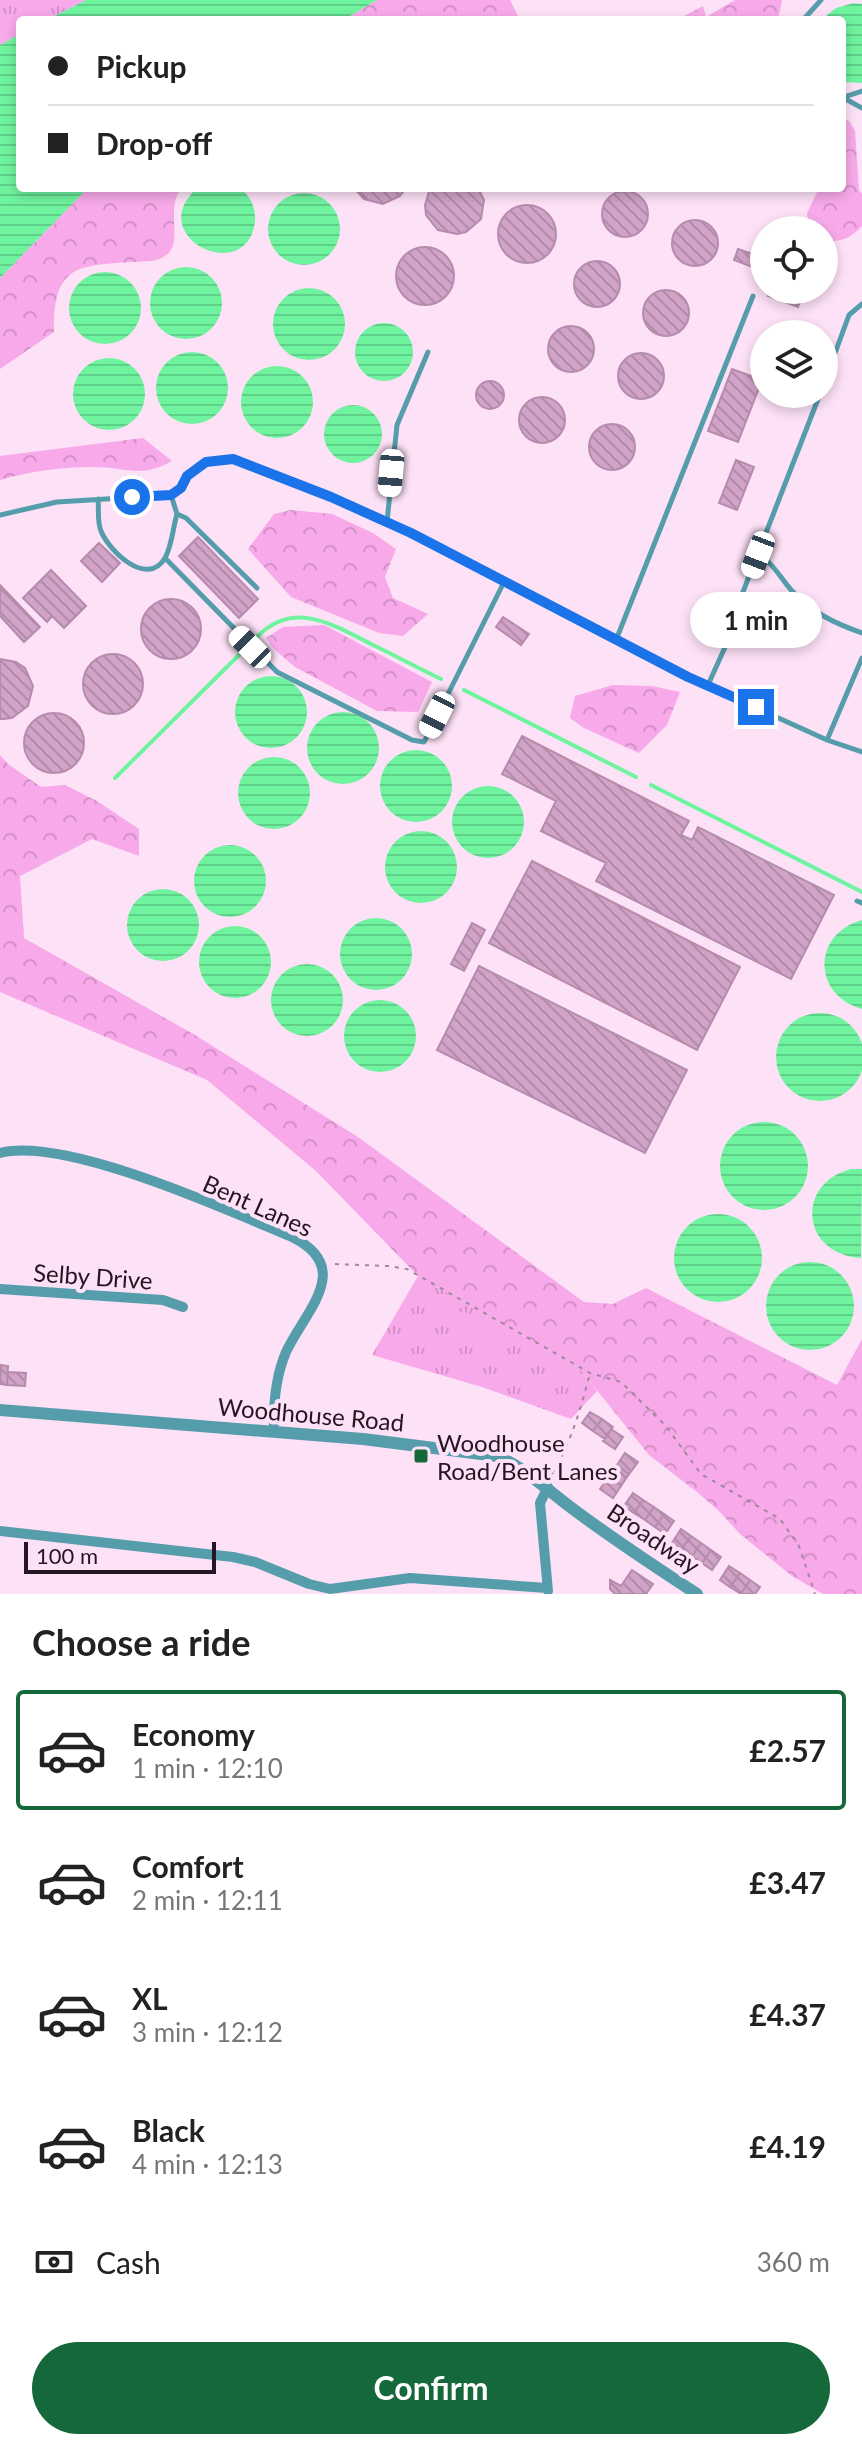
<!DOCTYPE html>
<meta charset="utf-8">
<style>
body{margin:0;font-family:Lato,sans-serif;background:#f6f6f6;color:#222;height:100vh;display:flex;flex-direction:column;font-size:30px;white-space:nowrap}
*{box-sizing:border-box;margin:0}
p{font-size:26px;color:#767676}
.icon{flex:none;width:44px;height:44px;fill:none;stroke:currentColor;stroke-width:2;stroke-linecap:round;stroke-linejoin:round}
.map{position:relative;height:1594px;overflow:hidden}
.details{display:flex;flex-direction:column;background:#fff;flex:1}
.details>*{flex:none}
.hud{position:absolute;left:16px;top:16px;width:830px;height:176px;border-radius:8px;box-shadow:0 4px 12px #0003;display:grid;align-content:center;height:176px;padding:0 32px;background:#fff}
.controls{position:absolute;left:750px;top:216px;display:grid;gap:16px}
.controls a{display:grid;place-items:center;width:88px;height:88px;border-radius:50%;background:#fff;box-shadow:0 4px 12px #0003;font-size:40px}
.scale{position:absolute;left:24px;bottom:20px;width:192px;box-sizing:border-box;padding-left:8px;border:4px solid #261523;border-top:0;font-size:22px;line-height:28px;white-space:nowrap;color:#261523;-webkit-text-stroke:6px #fde1f7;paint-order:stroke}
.end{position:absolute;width:36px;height:36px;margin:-18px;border:10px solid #1a73e8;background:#fff;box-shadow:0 0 0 4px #fff}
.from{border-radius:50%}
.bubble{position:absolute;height:56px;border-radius:28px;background:#fff;box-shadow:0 4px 12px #0003;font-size:26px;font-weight:700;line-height:56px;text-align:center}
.car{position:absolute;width:24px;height:48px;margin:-24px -12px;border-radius:10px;box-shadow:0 0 6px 2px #0007;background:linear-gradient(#fff 24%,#345 0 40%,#fff 0 76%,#345 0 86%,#fff 0)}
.hud b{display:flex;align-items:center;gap:28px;height:76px;font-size:30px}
.hud b+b{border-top:2px solid #e0e0e0}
.hud i{width:20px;height:20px;background:#222}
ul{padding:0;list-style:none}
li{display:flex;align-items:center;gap:24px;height:120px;margin:0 16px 12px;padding:0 16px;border:4px solid transparent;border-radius:8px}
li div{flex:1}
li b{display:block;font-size:30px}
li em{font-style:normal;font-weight:700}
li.active{border-color:#146839}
li>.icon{width:72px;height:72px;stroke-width:1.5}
h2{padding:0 32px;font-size:36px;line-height:96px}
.pay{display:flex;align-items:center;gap:20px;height:88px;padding:0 32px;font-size:30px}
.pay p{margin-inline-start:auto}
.action{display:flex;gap:16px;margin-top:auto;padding:16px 32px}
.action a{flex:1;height:92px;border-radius:48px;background:#146839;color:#fff;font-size:32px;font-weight:700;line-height:92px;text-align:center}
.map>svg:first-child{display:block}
.grass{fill:url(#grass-tufts)}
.forest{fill:url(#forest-crowns)}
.park{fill:#f7a9e9}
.water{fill:url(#water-rules)}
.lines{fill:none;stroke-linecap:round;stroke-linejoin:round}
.stream{stroke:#6ff39f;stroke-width:4}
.building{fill:url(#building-back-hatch);stroke:#b78bae;stroke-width:2}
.path{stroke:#9f889a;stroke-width:2;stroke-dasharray:4 6;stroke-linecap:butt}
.service{stroke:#569dac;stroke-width:5}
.minor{stroke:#569dac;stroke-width:10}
.tertiary{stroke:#569dac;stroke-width:12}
.route{stroke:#1a73e8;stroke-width:10}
.poi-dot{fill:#146839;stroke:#fde1f7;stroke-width:3}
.labels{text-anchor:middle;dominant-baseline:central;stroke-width:8;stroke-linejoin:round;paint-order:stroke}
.street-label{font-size:24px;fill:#261523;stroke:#fde1f7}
.poi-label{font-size:24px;fill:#261523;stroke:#fde1f7;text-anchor:start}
</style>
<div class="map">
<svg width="862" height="1594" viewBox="0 0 862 1594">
<defs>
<pattern id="grass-tufts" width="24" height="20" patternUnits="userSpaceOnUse" patternTransform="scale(2)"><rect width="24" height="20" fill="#f7a9e9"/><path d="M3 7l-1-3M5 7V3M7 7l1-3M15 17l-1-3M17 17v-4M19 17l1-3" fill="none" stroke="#d491c8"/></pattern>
<pattern id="forest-crowns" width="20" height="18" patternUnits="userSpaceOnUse" patternTransform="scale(2)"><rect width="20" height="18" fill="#f7a9e9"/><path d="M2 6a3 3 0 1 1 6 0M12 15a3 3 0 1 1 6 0" fill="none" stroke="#d491c8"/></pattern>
<pattern id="water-rules" width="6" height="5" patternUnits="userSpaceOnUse" patternTransform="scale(2)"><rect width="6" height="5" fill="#6ff39f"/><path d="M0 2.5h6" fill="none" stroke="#60cf89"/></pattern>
<pattern id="building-back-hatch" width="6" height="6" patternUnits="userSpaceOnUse" patternTransform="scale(2)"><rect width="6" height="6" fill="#d0a3c7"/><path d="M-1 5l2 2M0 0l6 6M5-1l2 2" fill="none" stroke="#b28bab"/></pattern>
</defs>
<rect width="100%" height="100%" fill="#fde1f7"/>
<!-- grass -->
<path class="grass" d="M0,0H86L47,20H20V34L0,45Z
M418,1276L579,1368L597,1391L571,1419L482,1387L372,1355Z"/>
<!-- forest -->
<path class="forest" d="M377,0H510L520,20H343Z
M735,0H782L778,20H677L703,6L706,17Z
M842,116L850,122L855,131L859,190L862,194V226C852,237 839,244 824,240V230H809L807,213L819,188H842Z
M88,188H182C164,208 185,243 165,256C157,262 145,261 135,262C77,265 53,265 54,332L0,369V278Z
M143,438L172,461C140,479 127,467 93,467C61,467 31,471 0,480V456Z
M291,510L332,514L373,533L396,549L385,577L393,598L428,614L403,636L379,633L291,597L248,549L274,514Z
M324,625L432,682L418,712L377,711L295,667L275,650L266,638L283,627Z
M613,685L652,686L680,692L667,725L639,753L584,728L570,718L575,696Z
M0,755L8,764L41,787L65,785L97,801L139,829V856L92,839L20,876L24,938L195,1035L358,1137L584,1302L613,1304L646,1288L837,1385L862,1339V1594H823L792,1576L740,1534L720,1512L697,1492L649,1455L579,1368L418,1276L316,1171L207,1080L0,992Z"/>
<!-- park -->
<path class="park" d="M462,1311L514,1332L507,1349L454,1328Z"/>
<!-- water -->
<path class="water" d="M86,0H377L343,20H47Z
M853,3L862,4V83L842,82V20H821L836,8Z
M20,34V188H88L0,278V45Z
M197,188H240C250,196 256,207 255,221C248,287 142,238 197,188Z
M268 229a36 36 0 1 1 72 0a36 36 0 1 1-72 0Z
M150 303a36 36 0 1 1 72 0a36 36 0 1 1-72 0Z
M69 308a36 36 0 1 1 72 0a36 36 0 1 1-72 0Z
M273 324a36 36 0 1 1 72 0a36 36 0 1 1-72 0Z
M355 352a29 29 0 1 1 58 0a29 29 0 1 1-58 0Z
M156 388a36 36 0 1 1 72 0a36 36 0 1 1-72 0Z
M73 394a36 36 0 1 1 72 0a36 36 0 1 1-72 0Z
M241 402a36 36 0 1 1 72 0a36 36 0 1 1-72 0Z
M324 434a29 29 0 1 1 58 0a29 29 0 1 1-58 0Z
M235 712a36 36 0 1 1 72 0a36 36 0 1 1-72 0Z
M307 748a36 36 0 1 1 72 0a36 36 0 1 1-72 0Z
M380 786a36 36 0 1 1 72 0a36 36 0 1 1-72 0Z
M238 793a36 36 0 1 1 72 0a36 36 0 1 1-72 0Z
M452 822a36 36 0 1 1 72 0a36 36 0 1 1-72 0Z
M385 867a36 36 0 1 1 72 0a36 36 0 1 1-72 0Z
M194 881a36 36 0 1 1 72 0a36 36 0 1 1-72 0Z
M127 925a36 36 0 1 1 72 0a36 36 0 1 1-72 0Z
M340 954a36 36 0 1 1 72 0a36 36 0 1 1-72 0Z
M862,920V1009C812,995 812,934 862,920Z
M199 962a36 36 0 1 1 72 0a36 36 0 1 1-72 0Z
M271 1000a36 36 0 1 1 72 0a36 36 0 1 1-72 0Z
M344 1036a36 36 0 1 1 72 0a36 36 0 1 1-72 0Z
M776 1057a44 44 0 1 1 88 0a44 44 0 1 1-88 0Z
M720 1166a44 44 0 1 1 88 0a44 44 0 1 1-88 0Z
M851,1169H862L861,1258C802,1255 794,1184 851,1169Z
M674 1258a44 44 0 1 1 88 0a44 44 0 1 1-88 0Z
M766 1306a44 44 0 1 1 88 0a44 44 0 1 1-88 0Z"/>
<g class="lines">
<!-- stream -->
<path class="stream" d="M258,636C295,599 335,626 373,645C396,656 418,668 441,679
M464,690L636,777
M115,778L244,650
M651,785L862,892"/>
</g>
<!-- building -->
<path class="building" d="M354,188H406L400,196L383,204L364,199Z
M430,188H478L484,200L481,219L466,232L457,234L438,230L426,215L425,205Z
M602 214a23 23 0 1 1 46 0a23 23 0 1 1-46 0Z
M498 234a29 29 0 1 1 58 0a29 29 0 1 1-58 0Z
M672 243a23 23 0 1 1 46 0a23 23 0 1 1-46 0Z
M396 276a29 29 0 1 1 58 0a29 29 0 1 1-58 0Z
M738,249L764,258L760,270L734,260Z
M574 284a23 23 0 1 1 46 0a23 23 0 1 1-46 0Z
M643 313a23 23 0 1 1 46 0a23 23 0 1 1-46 0Z
M771,290H778L801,299L798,307L768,296Z
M548 349a23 23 0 1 1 46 0a23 23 0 1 1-46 0Z
M618 376a23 23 0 1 1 46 0a23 23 0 1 1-46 0Z
M732,369L762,380L738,442L708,431Z
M476 395a14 14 0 1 1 28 0a14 14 0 1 1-28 0Z
M519 420a23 23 0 1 1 46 0a23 23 0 1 1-46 0Z
M589 447a23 23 0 1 1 46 0a23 23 0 1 1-46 0Z
M736,460L754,467L737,510L719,503Z
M198,537L258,599L239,618L179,556Z
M99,543L120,563L102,582L81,561Z
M51,570L86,606L64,628L52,616L47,622L23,598Z
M0,585L40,627L24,642L0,616Z
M141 629a30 30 0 1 1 60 0a30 30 0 1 1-60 0Z
M503,617L529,634L521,645L496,627Z
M83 684a30 30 0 1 1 60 0a30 30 0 1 1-60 0Z
M0,659L16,662L25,668L33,686L28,706L12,718L3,719H0Z
M24 743a30 30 0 1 1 60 0a30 30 0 1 1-60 0Z
M522,736L689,821L681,835L692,840L698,827L834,895L791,979L596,881L606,863L541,831L556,801L502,774Z
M532,861L740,967L697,1050L489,943Z
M472,923L485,930L464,971L451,964Z
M479,966L687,1070L645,1153L437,1050Z
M1,1365L8,1366L7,1385L0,1384Z
M8,1372L26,1373L25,1386L7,1385Z
M590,1412L602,1419L593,1431L582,1423Z
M602,1419L613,1427L605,1439L593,1431Z
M611,1429L623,1437L615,1449L603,1441Z
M625,1453L638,1462L629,1474L617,1465Z
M617,1465L629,1474L621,1486L609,1477Z
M609,1477L621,1486L613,1498L600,1489Z
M633,1493L643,1500L634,1513L624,1506Z
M643,1500L654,1507L645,1520L634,1513Z
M654,1507L664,1514L655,1527L645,1520Z
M664,1514L674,1521L665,1534L655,1527Z
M681,1529L691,1536L682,1549L672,1543Z
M691,1536L701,1543L692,1556L682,1549Z
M701,1543L711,1550L702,1563L692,1556Z
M711,1550L721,1557L712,1570L702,1563Z
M729,1566L740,1573L730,1587L720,1580Z
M632,1570L653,1584L646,1594H615L610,1589V1580L621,1586Z
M740,1573L750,1580L741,1594L730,1587Z
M750,1580L760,1587L755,1594H741Z"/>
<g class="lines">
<!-- path -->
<path class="path" d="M335,1264L388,1266L407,1269L590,1373L621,1382L665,1425L701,1474L780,1519L799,1546L815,1594
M552,1474C571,1443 581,1408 590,1373"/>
<!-- service -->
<path class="service" d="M803,20L821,0
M842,97L862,108
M844,97L862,91
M824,383L849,315L862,304
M171,495L177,514L186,518L257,588
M98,499C99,509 97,522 101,531C109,551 147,588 165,558C172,546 173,527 177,514
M0,515L57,502L171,495L181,488L187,476L206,462L233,459L331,497L411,533L688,677L827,740L862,752
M387,522L397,425L428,352
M758,555C772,561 781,579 792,591C813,613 834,623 862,633
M165,558L277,672L412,740L424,742L504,582
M616,640L753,296
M708,685L726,645L727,633L820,394
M827,740L862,658
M857,901L862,903"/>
<!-- minor -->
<path class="minor" d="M0,1153C65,1136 227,1210 292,1237C355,1268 305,1311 286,1352C275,1378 273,1404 274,1432
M0,1289L163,1300L183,1307
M0,1531L233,1557L255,1562L309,1584L330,1589L410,1578L547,1588
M548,1591L540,1503L548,1487"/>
<!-- tertiary -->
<path class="tertiary" d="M0,1410L363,1439L497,1456C525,1468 545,1488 569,1506C610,1537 654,1566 697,1594"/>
</g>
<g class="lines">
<!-- route -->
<path class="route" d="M132,497L171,495L181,488L187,476L206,462L233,459L331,497L411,533L688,677L756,707"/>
</g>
<!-- markers -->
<rect class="poi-dot" x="413" y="1448" width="16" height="16" rx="4"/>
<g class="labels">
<!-- street labels -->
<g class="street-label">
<text transform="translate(258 1205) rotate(24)">Bent Lanes</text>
<text transform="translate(93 1276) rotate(4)">Selby Drive</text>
<text transform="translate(311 1414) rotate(5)">Woodhouse Road</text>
<text transform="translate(654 1538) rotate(34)">Broadway</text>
</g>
<!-- poi labels -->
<g class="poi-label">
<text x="437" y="1442">Woodhouse<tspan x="437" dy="28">Road/Bent Lanes</tspan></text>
</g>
</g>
</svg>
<div class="controls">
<a><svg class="icon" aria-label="locate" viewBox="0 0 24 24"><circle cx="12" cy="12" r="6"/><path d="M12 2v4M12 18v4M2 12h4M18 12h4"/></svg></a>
<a><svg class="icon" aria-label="layers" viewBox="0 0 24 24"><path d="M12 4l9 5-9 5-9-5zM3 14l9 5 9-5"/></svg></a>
</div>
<div class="scale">100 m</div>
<i class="end from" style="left:132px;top:497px"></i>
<i class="end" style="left:756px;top:707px"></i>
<div class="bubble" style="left:690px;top:592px;width:132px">1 min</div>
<i class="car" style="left:391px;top:473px;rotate:185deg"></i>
<i class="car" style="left:758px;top:555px;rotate:201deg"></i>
<i class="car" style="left:250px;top:647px;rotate:315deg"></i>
<i class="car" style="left:437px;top:715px;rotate:207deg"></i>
<div class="hud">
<b><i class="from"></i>Pickup</b>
<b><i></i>Drop-off</b>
</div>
</div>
<section class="details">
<h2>Choose a ride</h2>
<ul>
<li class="active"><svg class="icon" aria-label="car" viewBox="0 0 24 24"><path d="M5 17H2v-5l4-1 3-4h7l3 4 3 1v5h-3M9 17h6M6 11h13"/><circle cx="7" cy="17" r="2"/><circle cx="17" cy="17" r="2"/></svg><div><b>Economy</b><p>1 min · 12:10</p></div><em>£2.57</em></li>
<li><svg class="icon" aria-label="car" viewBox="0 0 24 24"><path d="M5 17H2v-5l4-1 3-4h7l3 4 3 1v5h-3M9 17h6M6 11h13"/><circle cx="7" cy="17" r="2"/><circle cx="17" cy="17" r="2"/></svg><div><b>Comfort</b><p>2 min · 12:11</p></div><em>£3.47</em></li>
<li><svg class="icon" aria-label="car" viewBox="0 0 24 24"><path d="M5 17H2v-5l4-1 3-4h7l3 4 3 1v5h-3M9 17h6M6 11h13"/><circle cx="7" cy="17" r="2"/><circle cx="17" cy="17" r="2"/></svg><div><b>XL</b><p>3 min · 12:12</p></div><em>£4.37</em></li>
<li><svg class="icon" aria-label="car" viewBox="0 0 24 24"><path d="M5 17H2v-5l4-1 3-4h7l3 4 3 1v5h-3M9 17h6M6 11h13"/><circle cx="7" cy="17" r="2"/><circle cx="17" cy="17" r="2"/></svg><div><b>Black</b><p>4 min · 12:13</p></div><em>£4.19</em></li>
</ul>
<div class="pay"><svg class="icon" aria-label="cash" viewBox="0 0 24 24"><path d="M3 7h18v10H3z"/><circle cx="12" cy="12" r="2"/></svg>Cash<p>360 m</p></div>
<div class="action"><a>Confirm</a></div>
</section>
